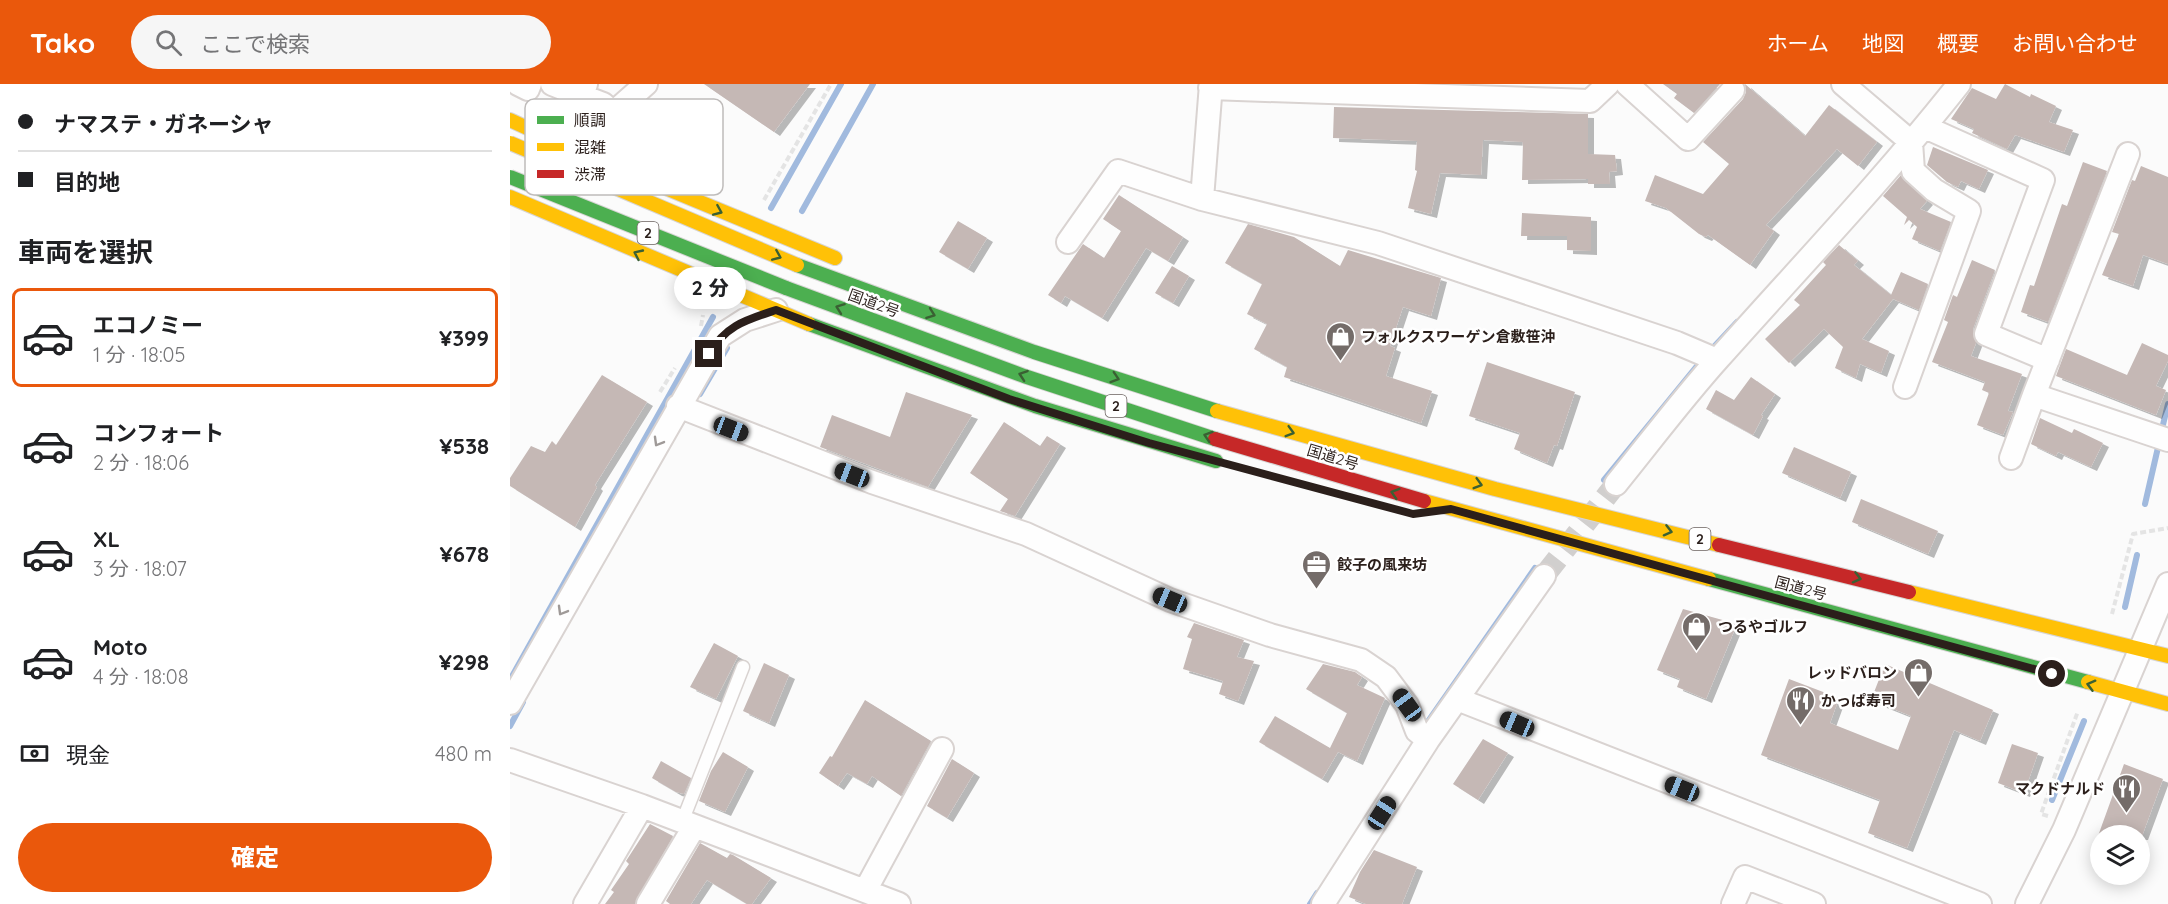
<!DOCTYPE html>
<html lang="ja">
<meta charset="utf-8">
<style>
body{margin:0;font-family:Quicksand,"Noto Sans JP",sans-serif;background:#f6f6f6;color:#202124;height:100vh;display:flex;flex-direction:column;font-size:22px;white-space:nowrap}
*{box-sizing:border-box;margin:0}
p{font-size:20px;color:#757577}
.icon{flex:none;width:33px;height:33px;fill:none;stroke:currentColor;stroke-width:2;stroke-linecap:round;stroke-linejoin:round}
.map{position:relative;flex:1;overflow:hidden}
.drawer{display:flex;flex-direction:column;background:#fff;width:510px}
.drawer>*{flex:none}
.guide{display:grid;align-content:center;height:132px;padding:0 18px;background:#fff}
.fabs{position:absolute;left:1580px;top:741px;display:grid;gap:12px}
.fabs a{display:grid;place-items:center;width:60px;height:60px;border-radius:50%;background:#fff;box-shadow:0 3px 15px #0003;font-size:30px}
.end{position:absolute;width:27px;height:27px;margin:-14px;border:8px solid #2b1f1b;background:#fff;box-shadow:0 0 0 3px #fff}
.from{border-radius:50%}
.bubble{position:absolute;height:42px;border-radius:21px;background:#fff;box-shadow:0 3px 15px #0003;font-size:20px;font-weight:800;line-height:42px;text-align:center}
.car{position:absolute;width:18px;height:36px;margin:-18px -9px;border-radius:8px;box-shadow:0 0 4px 2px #0007;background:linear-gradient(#222 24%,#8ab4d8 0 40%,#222 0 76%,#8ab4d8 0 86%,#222 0)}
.guide b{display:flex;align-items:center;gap:21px;height:57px;font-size:22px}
.guide b+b{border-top:2px solid #e0e0e0}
.guide i{width:15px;height:15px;background:#202124}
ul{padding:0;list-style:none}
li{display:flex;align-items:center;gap:18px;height:99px;margin:0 12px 9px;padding:0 6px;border:3px solid transparent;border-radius:9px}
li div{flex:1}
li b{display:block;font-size:22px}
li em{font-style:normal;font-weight:800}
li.current{border-color:#ea580c}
li>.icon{width:54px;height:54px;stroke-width:1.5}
h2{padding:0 18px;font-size:27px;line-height:72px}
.pay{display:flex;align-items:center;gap:15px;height:66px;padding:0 18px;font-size:22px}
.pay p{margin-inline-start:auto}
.button{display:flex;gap:12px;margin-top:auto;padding:12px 18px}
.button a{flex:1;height:69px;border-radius:36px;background:#ea580c;color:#fff;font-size:24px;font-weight:800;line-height:69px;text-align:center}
header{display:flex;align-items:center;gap:36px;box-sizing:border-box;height:84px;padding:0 30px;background:#ea580c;color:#fff}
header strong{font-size:28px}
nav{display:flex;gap:33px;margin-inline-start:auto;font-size:21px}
.search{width:420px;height:54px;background:#f6f6f6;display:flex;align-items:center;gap:15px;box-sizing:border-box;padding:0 21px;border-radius:33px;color:#757577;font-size:22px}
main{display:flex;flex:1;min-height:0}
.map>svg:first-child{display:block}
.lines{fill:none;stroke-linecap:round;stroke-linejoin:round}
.stream{stroke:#a1bade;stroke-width:6}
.building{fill:#c5b8b5;filter:url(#shadow)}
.street-tunnel{stroke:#d1cfce;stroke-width:22;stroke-dasharray:22 11;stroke-linecap:butt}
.lane-casing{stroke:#d9d3d1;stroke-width:15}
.street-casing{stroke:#d9d3d1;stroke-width:26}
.fast-casing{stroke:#d7d5d4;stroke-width:16}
.slow-casing{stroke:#d7d5d4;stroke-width:16}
.jam-casing{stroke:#d7d5d4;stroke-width:16}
.path{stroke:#e4e4e4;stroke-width:4;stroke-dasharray:6 3;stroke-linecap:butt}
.lane{stroke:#fefefe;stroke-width:12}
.street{stroke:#fefefe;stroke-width:22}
.fast{stroke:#4caf50;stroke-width:14}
.slow{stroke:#ffc107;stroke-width:14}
.jam{stroke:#c62828;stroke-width:14}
.fast-bridge-casing{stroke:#d7d5d4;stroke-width:16;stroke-linecap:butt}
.slow-bridge-casing{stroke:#d7d5d4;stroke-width:16;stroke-linecap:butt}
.fast-bridge{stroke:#4caf50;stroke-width:14}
.slow-bridge{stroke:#ffc107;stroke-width:14}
.oneway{stroke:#3a6033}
.oneway2{stroke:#9f9a98}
.route{stroke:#2b1f1b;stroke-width:8}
.labels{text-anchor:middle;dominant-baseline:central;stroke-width:5;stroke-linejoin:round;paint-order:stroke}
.shield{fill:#fff;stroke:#6b625f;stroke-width:1.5}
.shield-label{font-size:14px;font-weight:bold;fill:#2b1f1b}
.street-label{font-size:15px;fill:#2b1f1b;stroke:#fff}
.poi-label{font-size:15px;font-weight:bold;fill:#2b1f1b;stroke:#fff;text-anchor:start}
.key{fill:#fff;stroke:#bfbcbb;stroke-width:1.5}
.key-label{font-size:16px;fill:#2b1f1b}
</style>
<header>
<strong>Tako</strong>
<div class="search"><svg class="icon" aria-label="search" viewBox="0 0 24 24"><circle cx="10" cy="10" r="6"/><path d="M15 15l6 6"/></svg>ここで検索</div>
<nav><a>ホーム</a><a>地図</a><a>概要</a><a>お問い合わせ</a></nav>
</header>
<main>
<section class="drawer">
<div class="guide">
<b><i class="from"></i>ナマステ・ガネーシャ</b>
<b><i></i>目的地</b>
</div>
<h2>車両を選択</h2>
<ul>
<li class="current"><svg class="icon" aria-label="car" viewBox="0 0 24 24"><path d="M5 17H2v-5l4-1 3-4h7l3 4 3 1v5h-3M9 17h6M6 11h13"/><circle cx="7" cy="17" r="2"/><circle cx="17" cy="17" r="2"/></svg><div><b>エコノミー</b><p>1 分 · 18:05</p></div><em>¥399</em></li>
<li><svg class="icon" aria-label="car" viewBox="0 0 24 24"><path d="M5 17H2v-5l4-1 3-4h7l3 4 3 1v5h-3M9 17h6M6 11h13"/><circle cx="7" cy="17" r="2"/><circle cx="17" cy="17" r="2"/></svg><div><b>コンフォート</b><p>2 分 · 18:06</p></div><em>¥538</em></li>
<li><svg class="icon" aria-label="car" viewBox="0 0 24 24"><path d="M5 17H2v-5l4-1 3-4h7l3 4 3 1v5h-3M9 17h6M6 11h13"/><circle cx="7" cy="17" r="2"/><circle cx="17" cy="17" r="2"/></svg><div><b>XL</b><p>3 分 · 18:07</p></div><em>¥678</em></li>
<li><svg class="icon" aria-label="car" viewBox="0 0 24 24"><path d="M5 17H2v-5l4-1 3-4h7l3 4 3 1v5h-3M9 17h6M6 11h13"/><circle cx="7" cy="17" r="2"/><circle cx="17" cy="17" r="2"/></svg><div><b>Moto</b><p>4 分 · 18:08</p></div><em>¥298</em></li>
</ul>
<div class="pay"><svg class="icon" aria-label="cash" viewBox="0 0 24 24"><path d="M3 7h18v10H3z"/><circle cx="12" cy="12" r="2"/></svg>現金<p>480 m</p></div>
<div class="button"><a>確定</a></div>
</section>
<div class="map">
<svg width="1658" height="820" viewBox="0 0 1658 820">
<defs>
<filter id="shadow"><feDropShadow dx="6" dy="4" stdDeviation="0" flood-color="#0004"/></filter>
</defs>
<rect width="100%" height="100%" fill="#fbfbfb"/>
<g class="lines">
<!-- stream -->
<path class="stream" d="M68,44L84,31
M261,124L331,0
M292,127L363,0
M1199,268L1227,238
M190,310L217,264
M1651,349L1658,320
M1094,396L1192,276
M1635,420L1649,359
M1615,523L1627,471
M0,596L203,233
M0,642L13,618
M912,646L1025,484
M1542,716L1574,637
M800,820L807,809"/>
</g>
<!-- building -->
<path class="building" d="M194,0H300L264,48Z
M1153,0H1210L1184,29L1164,14L1167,10Z
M1235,0L1295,52L1319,21L1367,58L1348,82L1327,65L1256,141L1264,147L1240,181L1198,151L1196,153L1189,150L1156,124L1135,117L1145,91L1193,110L1219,80L1193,58L1233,15L1236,8Z
M1495,0L1520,13L1521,10L1546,22L1539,38L1563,46L1554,68L1505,51L1497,65L1462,49L1464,45L1441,35L1462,4L1486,15Z
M824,23L1078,30V70L1105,71L1107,87L1099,88L1100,100H1078V95L1012,96L1013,58L973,56L971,91L930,89L921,130L898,124L907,87L905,86L907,57L823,54Z
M1423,63L1478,86L1469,105L1451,97L1448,103L1437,98L1417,81Z
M1573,78L1597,87L1538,238L1511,228L1520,201L1524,202L1552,120L1557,122Z
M1631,82L1658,93V180L1633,171L1623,202L1592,191L1609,150L1602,148L1622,96L1625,97Z
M1391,91L1417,117L1410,125L1441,138L1430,167L1402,155L1407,143L1399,136L1394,141L1397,133L1373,112Z
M609,111L673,153L658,177L636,164L592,234L555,212L551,219L538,211L573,160L594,174L611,147L593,135Z
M1012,129L1081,133V167L1057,166V152H1011Z
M448,137L477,154L458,185L429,168Z
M738,140L784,153L830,182L838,166L931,194L921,232L893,223L880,262L885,264L876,292L922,307L911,339L774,293L777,283L744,265L757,240L737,230L752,200L715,179Z
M1329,161L1348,177L1344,181L1381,211L1391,188L1418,200L1409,226L1383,215L1352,255L1379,267L1371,289L1350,280L1346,294L1325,284L1333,263L1314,245L1279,279L1255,255L1290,221L1284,216L1316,181L1313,178Z
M1462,176L1485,186L1463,245L1466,259L1461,272L1512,290L1498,327L1503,328L1493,351L1467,341L1479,309L1472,306L1475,298L1422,278L1438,238L1434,236L1443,211L1447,213Z
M662,182L679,192L663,219L645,209Z
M1632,259L1658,271V277L1646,302L1656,306L1646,331L1546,292L1556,265L1617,291Z
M977,278L1065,308L1047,362L1044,361L1037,379L1004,365L1010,349L959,332Z
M92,291L137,318L85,401L87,403L65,443L0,402V394L21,362L35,368L42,357L46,361Z
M1241,293L1265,310L1251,331L1253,332L1243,351L1196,325L1206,306L1224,316Z
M396,308L462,331L418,403L310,363L322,331L380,353Z
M1530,334L1562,349L1564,345L1593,359L1581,383L1548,368L1546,372L1521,360Z
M494,338L530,362L537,352L550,360L505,432L490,427L498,415L460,389Z
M1284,363L1341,388L1330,414L1272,389Z
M1351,415L1428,447L1418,470L1342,438Z
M1173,525L1227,540L1196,615L1167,603L1170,595L1147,586Z
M684,539L734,556L727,573L744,577L728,617L709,610L713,597L673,585L682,555L677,553Z
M204,559L228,572L206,615L180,603Z
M254,579L279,591L259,639L233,627Z
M813,580L845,588L852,593L847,601L875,614L847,677L828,668L812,695L749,658L765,632L820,664L837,629L796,605Z
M1375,580L1483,626L1470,657L1444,646L1397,764L1358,749L1370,716L1251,671L1279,595L1329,614L1320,639L1388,666L1401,632L1361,616Z
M355,616L421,657L391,712L362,692L357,700L337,689L328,702L309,689L320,672L322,673Z
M973,655L998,669L968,716L943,700Z
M1502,660L1528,669L1514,709L1488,699Z
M213,668L238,683L215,728L189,717L201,687Z
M442,675L464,689L437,734L417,722Z
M151,677L181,694L174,710L166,708L142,694Z
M1614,680L1653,695L1632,752H1588Z
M140,740L163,752L125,820H95L104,808L101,806L119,780L116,777Z
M190,759L217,774L220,770L223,771L261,794L242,820H237L197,796L181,820H160L156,817Z
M864,766L907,783L892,820H856L839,813L850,788Z"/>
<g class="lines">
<!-- street-tunnel -->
<path class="street-tunnel" d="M1034,492L1106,400"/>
<defs>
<path id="lane" d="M172,738L233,583"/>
<path id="street" d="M8,0L18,5L20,0
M42,0L72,12
M76,0L72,12L93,20L103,29
M1117,0L1178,55L1223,6
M1333,0L1401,58L1403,87L1424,106L1459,127L1395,303
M700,4L1080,17L1098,0
M1415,43L1533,96L1476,250L1538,276
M77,52L136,0
M1618,70L1524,311L1658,356
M692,115L701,0
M558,158L608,87L692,115L868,159L1167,259L1207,276
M168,322L362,398L516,450L660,516L760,551L851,576L876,593L897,621L907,647L918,656
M1501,374L1524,311
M1106,400C1140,358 1173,314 1209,274C1290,183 1374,95 1449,0
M947,615L1470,820
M0,619L210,252L235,236L266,226
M0,676L132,722L389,820
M355,807L432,665
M75,820L132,722
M138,820L184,743
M813,820L918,656L1034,492
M1223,820L1235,793L1304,820
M1517,820L1554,746L1658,500"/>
<path id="fast" d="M287,181L524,268L707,327
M276,204L514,292L705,355
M299,240L525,322L706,377
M1199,495L1578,598"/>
<path id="slow" d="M0,36L76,71L325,174
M0,113L299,240
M707,327L985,405L1209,461
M914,417L1199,495
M1399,508L1658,572
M1578,598L1658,620"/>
<path id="jam" d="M705,355L914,417
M1209,461L1399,508"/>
</defs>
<!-- lane casing -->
<use href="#lane" class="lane-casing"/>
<!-- street casing -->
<use href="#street" class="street-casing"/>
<!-- fast casing -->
<use href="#fast" class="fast-casing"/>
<!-- slow casing -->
<use href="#slow" class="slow-casing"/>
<!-- jam casing -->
<use href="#jam" class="jam-casing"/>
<!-- path -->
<path class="path" d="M254,116L321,0
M191,242L193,231
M150,308L165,284
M1602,530L1623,450L1658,444
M1538,732L1531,730L1568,627"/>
<!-- lane -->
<use href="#lane" class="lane"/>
<!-- street -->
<use href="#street" class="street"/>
<!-- fast -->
<use href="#fast" class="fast"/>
<!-- slow -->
<use href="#slow" class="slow"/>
<!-- jam -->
<use href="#jam" class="jam"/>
<defs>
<path id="fast-bridge" d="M0,93L276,204"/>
<path id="slow-bridge" d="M0,59L287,181"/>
</defs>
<!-- fast-bridge casing -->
<use href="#fast-bridge" class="fast-bridge-casing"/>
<!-- slow-bridge casing -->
<use href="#slow-bridge" class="slow-bridge-casing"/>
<!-- fast-bridge -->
<use href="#fast-bridge" class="fast-bridge"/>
<!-- slow-bridge -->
<use href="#slow-bridge" class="slow-bridge"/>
</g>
<!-- one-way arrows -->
<defs><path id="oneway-chevron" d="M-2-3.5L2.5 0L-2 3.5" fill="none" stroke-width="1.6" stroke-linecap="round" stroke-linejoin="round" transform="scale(1.5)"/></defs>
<g class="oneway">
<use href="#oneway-chevron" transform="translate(208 127) rotate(23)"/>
<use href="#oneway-chevron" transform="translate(128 170) rotate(-155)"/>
<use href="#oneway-chevron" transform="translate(267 172) rotate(23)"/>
<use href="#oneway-chevron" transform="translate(330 224) rotate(-160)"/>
<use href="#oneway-chevron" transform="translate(421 230) rotate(20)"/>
<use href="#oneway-chevron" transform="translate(513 291) rotate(-161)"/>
<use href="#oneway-chevron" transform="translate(605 294) rotate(18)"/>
<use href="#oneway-chevron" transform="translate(780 348) rotate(16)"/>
<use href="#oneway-chevron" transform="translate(698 352) rotate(-162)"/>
<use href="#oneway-chevron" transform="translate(968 400) rotate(16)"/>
<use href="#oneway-chevron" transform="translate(885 409) rotate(-163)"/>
<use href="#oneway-chevron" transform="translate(1158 447) rotate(14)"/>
<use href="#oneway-chevron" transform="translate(1347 494) rotate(14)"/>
<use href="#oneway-chevron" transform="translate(1581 601) rotate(-165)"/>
</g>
<g class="oneway2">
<use href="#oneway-chevron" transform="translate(148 358) rotate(120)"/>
<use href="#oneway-chevron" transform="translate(52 527) rotate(120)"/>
</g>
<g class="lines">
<!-- route -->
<path class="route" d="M199,270C216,241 236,236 266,226L499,315L639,359L903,430L941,425L1542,590"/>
</g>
<!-- icons -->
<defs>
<symbol id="shop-pin" viewBox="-11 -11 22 30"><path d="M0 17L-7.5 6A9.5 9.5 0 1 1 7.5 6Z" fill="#746c69" stroke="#fff"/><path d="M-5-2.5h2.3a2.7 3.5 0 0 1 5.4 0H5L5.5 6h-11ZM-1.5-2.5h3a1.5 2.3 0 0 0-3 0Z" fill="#fff"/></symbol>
<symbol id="office-pin" viewBox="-11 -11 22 30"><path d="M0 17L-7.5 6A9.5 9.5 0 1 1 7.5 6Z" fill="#746c69" stroke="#fff"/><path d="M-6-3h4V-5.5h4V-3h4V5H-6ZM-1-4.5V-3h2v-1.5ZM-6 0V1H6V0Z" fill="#fff"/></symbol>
<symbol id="restaurant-pin" viewBox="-11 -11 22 30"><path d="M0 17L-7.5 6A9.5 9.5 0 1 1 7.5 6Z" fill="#746c69" stroke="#fff"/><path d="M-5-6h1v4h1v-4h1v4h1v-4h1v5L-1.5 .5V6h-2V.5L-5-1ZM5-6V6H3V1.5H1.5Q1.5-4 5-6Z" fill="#fff"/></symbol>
</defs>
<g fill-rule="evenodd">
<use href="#shop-pin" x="814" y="236" width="33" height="45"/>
<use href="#office-pin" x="790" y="464" width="33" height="45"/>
<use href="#shop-pin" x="1170" y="526" width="33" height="45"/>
<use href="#shop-pin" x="1392" y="572" width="33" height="45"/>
<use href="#restaurant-pin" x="1274" y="600" width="33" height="45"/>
<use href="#restaurant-pin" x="1600" y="688" width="33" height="45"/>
</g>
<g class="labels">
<!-- shield labels -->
<g class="shield">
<rect x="127.5" y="138" width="21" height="22" rx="4.5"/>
<rect x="595.5" y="311" width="21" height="22" rx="4.5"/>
<rect x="1179.5" y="444" width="21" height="22" rx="4.5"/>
</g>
<g class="shield-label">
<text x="138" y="149">2</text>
<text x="606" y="322">2</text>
<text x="1190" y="455">2</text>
</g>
<!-- street labels -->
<g class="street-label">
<text transform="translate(364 219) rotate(20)">国道2号</text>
<text transform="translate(823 373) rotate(17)">国道2号</text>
<text transform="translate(1291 504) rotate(15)">国道2号</text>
</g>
<!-- poi labels -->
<g class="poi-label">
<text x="851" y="252">フォルクスワーゲン倉敷笹沖</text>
<text x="827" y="480">餃子の風来坊</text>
<text x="1208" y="542">つるやゴルフ</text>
<text x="1387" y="588" text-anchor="end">レッドバロン</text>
<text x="1311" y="616">かっぱ寿司</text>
<text x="1595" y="704" text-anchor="end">マクドナルド</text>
</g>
</g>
<!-- legend -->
<rect x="15" y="15" width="198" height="96" rx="9" class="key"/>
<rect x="27" y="32" width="27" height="8" fill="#4caf50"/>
<rect x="27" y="59" width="27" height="8" fill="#ffc107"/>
<rect x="27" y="86" width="27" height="8" fill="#c62828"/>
<g class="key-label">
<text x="64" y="42">順調</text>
<text x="64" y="69">混雑</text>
<text x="64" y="96">渋滞</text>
</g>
</svg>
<div class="fabs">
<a><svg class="icon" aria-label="layers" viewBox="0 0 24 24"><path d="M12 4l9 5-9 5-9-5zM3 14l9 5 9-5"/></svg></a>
</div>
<i class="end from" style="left:1542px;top:590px"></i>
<i class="end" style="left:199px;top:270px"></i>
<div class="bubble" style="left:164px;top:183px;width:72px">2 分</div>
<i class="car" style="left:221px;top:345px;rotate:111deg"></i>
<i class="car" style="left:342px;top:391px;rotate:291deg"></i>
<i class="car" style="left:660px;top:516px;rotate:293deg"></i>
<i class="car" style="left:897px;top:621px;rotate:324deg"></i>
<i class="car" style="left:1007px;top:640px;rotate:293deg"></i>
<i class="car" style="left:1172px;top:705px;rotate:292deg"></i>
<i class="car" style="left:872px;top:729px;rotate:33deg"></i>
</div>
</main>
